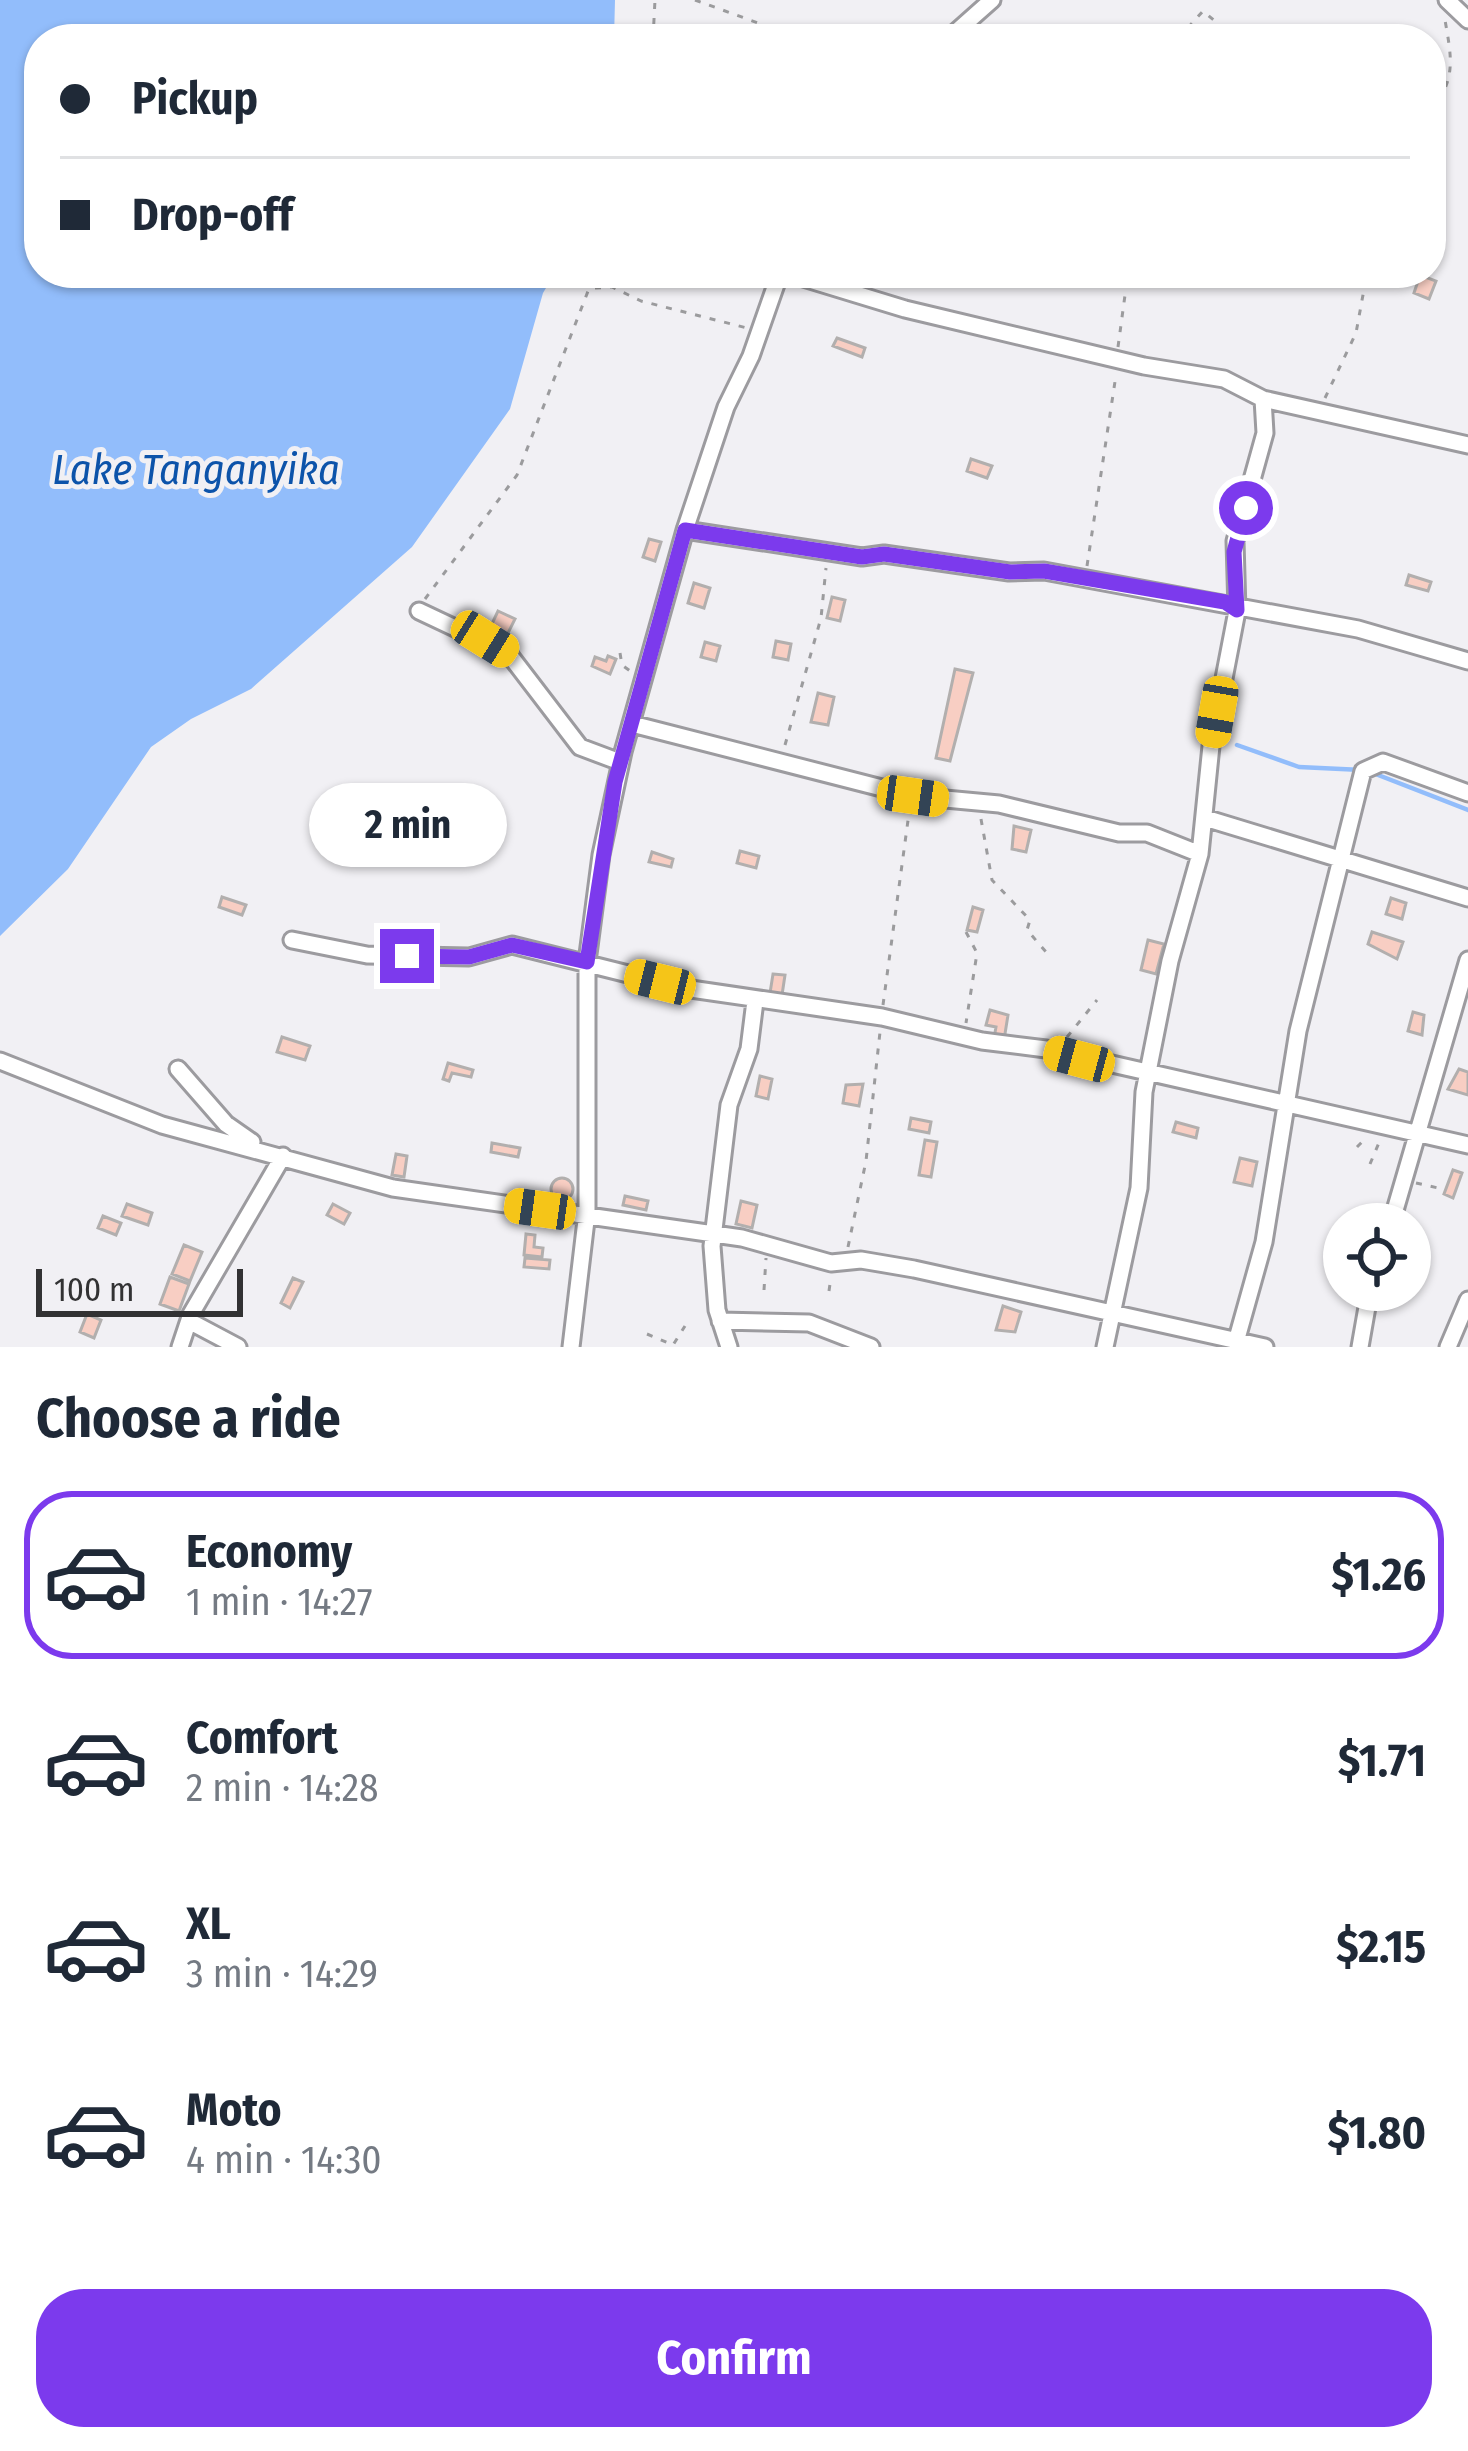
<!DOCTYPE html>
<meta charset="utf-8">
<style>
body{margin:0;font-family:"Fira Sans Condensed",sans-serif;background:#f6f6f7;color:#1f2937;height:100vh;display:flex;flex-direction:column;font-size:45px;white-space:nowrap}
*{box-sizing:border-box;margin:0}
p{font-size:39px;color:#747a83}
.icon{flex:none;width:66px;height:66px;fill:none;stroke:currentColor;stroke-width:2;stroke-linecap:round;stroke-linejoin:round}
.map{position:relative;height:1347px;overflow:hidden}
.side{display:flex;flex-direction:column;background:#fff;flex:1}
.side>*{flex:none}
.guide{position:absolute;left:24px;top:24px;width:1422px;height:264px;border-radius:48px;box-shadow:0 3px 9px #0004;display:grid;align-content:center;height:264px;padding:0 36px;background:#fff}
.controls{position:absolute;left:1323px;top:1203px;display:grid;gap:24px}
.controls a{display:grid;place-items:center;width:108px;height:108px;border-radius:50%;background:#fff;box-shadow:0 3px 9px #0004;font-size:60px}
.scale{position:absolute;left:36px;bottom:30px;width:207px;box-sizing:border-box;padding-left:12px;border:6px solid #323233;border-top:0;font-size:33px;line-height:42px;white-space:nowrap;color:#323233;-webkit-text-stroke:9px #f1f0f4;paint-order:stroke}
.end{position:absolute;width:54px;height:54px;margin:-27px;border:15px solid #7c3aed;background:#fff;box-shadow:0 0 0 6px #fff}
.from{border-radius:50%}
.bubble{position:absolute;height:84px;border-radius:42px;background:#fff;box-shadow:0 3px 9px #0004;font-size:39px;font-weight:700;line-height:84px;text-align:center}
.car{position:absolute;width:36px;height:72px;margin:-36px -18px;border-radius:15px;box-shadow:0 0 9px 3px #0007;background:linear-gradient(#f5c518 24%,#345 0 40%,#f5c518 0 76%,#345 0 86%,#f5c518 0)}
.guide b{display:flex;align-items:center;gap:42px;height:114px;font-size:45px}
.guide b+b{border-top:3px solid #e0e1e3}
.guide i{width:30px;height:30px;background:#1f2937}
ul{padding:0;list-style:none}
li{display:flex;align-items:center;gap:36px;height:168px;margin:0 24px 18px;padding:0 12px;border:6px solid transparent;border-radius:48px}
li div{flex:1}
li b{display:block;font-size:45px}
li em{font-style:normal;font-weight:700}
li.selected{border-color:#7c3aed}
li>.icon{width:108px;height:108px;stroke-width:1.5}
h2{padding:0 36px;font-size:54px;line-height:144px}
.button{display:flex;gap:24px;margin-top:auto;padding:24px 36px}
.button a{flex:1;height:138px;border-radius:48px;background:#7c3aed;color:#fff;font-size:48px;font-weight:700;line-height:138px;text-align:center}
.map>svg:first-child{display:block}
.water{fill:#92bdfb}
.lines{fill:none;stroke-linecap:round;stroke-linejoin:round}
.stream{stroke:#92bdfb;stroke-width:4.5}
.building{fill:#f8cec3;stroke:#b2afae;stroke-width:3}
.minor-casing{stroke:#9c9b9f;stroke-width:21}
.path{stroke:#9b9b9d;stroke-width:3;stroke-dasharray:6 9;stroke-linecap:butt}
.minor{stroke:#fff;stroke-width:15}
.route{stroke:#7c3aed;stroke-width:15}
.labels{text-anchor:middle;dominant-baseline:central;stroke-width:10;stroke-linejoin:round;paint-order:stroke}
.water-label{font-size:42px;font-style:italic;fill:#0c53aa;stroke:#f1f0f4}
</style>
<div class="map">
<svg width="1468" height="1347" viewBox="0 0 1468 1347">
<rect width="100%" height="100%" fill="#f1f0f4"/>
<!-- water -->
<path class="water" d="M0,0H615L614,39H39V273H555L543,293L510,409L412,547L251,689L191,719L151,747L68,869L0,936Z"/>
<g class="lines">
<!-- stream -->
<path class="stream" d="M1237,745L1299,767L1362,770
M1373,773L1468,810"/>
</g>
<!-- building -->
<path class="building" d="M1420,275L1436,281L1429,299L1414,293Z
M837,338L865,348L862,357L833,346Z
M971,459L992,466L987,478L967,471Z
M649,539L661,542L655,561L643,557Z
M1409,575L1431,582L1428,591L1406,585Z
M694,583L710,588L704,608L688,603Z
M832,597L845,600L840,621L827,618Z
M498,611L515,619L506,637L490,628Z
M776,641L791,644L788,660L773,657Z
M705,642L720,646L716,661L701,657Z
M608,656L616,659L610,674L592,666L595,657L606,661Z
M955,669L973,673L950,761L936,758Z
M818,693L834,697L828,725L811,722Z
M1014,826L1031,830L1026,852L1012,849Z
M740,851L759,856L756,868L737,863Z
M652,852L673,859L671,867L649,862Z
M222,897L246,905L242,915L219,907Z
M1391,898L1406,903L1402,919L1386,914Z
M973,907L983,910L977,932L967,930Z
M1372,932L1403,942L1397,959L1368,944Z
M1148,940L1164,944L1156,974L1141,970Z
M773,974L785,975L782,995L770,993Z
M990,1010L1008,1015L1004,1040L994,1038L996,1027L986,1025Z
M1413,1012L1424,1015L1422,1035L1408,1031Z
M282,1037L310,1046L305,1060L277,1052Z
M448,1063L473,1070L471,1077L452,1073L449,1081L443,1079Z
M1459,1069L1468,1072V1095L1448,1089Z
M760,1076L772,1079L768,1099L756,1096Z
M863,1084L859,1106L843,1103L846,1085Z
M911,1118L931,1122L929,1133L909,1129Z
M1176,1122L1198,1128L1196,1138L1173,1132Z
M925,1140L937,1142L931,1177L919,1175Z
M492,1143L520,1148L518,1157L491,1152Z
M396,1154L407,1156L404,1177L392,1175Z
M1240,1158L1257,1162L1252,1186L1234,1182Z
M1453,1170L1462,1173L1453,1198L1444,1194Z
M551 1189a11 11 0 1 1 22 0a11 11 0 1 1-22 0Z
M625,1196L648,1201L646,1210L623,1205Z
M741,1201L757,1205L752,1228L736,1224Z
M127,1204L152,1213L148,1225L122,1216Z
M333,1204L350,1213L344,1224L327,1215Z
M103,1216L121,1223L116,1235L98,1228Z
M526,1234L535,1235L534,1247L543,1248L542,1257L524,1255Z
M184,1245L202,1252L190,1281L172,1274Z
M525,1258L550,1260L549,1269L524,1267Z
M170,1277L189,1284L179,1311L160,1304Z
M293,1278L303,1282L290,1308L281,1303Z
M1003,1306L1021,1312L1015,1332L996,1330Z
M87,1314L101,1320L94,1338L80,1332Z"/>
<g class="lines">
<defs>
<path id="minor" d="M1447,0L1468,20
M948,39L992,0
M787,273L905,309L1144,366L1224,379L1263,399L1468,445
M685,530L862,557L884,554L1009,572L1044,571L1358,629L1468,661
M419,611L508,653L580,747L620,762
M632,724L913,796L999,804L1119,833H1147L1200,854
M1205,818L1468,898
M292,940L367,955L469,957L512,945L684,988L882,1017L982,1041L1046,1049L1468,1145
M0,1061L162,1125L393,1188L742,1238L831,1263L861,1260L914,1269L1265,1347
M178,1069L226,1124L252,1142
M1391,1224L1468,960
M189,1321L238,1347
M720,1321L809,1323L871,1347
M1236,1342L1264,1242L1298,1031L1363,771L1383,762L1468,793
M180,1347L191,1314L283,1156
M571,1347L587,1212V962L601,855L623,752L685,530L726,407L751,356L780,273
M729,1347L717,1310L712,1246L729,1105L749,1049L755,1001
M1105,1347L1139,1188L1144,1092L1170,961L1200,854L1211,746L1237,611L1235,541L1265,433L1263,399
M1360,1347L1370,1290
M1448,1347L1468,1300"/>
</defs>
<!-- minor casing -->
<use href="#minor" class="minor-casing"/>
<!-- path -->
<path class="path" d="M695,0L802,39
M653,39L655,0
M852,39H863
M1178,39L1203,11L1236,39
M1431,113C1456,78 1452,60 1445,20
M733,273L763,280
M595,288L612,287L641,301L747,328
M1118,347L1128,273
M1325,398L1356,333L1367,273
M1087,566L1116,375
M425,599L517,475L595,273
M620,653L622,665L633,673
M785,745L821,618L826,568
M981,819L992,880L1030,920L1027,930L1047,953
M966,932L977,953L966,1023
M883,1005L909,813
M1067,1037L1097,1000
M1357,1147L1366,1138
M1370,1164L1381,1138
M1416,1183L1438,1188
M848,1247L866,1161L880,1032
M764,1290L766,1258
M829,1291L831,1277
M647,1334L673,1345L685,1326"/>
<!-- minor -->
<use href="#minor" class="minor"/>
</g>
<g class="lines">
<!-- route -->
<path class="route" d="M407,956L469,957L512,945L587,962L615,782L685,530L862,557L884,554L1010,572L1044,571L1225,602L1237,610L1234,552L1246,508"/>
</g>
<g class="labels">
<!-- water labels -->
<g class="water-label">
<text x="196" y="470">Lake Tanganyika</text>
</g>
</g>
</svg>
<div class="controls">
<a><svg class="icon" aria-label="locate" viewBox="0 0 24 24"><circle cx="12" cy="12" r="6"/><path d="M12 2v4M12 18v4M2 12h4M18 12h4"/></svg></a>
</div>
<div class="scale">100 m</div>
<i class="end from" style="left:1246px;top:508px"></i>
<i class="end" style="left:407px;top:956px"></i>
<div class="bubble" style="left:309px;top:783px;width:198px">2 min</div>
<i class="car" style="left:485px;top:639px;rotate:122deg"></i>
<i class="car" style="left:1217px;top:712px;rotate:190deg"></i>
<i class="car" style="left:913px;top:796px;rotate:98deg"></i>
<i class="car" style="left:660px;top:982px;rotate:284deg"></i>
<i class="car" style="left:1079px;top:1059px;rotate:285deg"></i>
<i class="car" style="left:540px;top:1209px;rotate:278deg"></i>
<div class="guide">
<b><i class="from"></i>Pickup</b>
<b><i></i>Drop-off</b>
</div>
</div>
<section class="side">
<h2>Choose a ride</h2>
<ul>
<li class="selected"><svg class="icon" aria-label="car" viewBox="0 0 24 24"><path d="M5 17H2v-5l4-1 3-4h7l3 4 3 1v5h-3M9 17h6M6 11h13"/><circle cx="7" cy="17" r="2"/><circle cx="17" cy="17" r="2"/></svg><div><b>Economy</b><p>1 min · 14:27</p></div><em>$1.26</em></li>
<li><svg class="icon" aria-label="car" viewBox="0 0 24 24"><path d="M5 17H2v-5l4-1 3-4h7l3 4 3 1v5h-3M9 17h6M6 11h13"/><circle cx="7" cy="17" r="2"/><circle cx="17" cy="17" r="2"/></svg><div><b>Comfort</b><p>2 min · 14:28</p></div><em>$1.71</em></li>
<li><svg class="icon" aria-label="car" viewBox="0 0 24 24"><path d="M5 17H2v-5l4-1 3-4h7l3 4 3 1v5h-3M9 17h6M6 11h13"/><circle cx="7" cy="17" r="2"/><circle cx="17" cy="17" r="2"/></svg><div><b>XL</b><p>3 min · 14:29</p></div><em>$2.15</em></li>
<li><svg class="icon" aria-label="car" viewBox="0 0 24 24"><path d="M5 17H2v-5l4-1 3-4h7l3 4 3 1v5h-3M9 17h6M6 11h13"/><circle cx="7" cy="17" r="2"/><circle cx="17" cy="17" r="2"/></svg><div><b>Moto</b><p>4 min · 14:30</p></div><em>$1.80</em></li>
</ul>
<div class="button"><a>Confirm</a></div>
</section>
